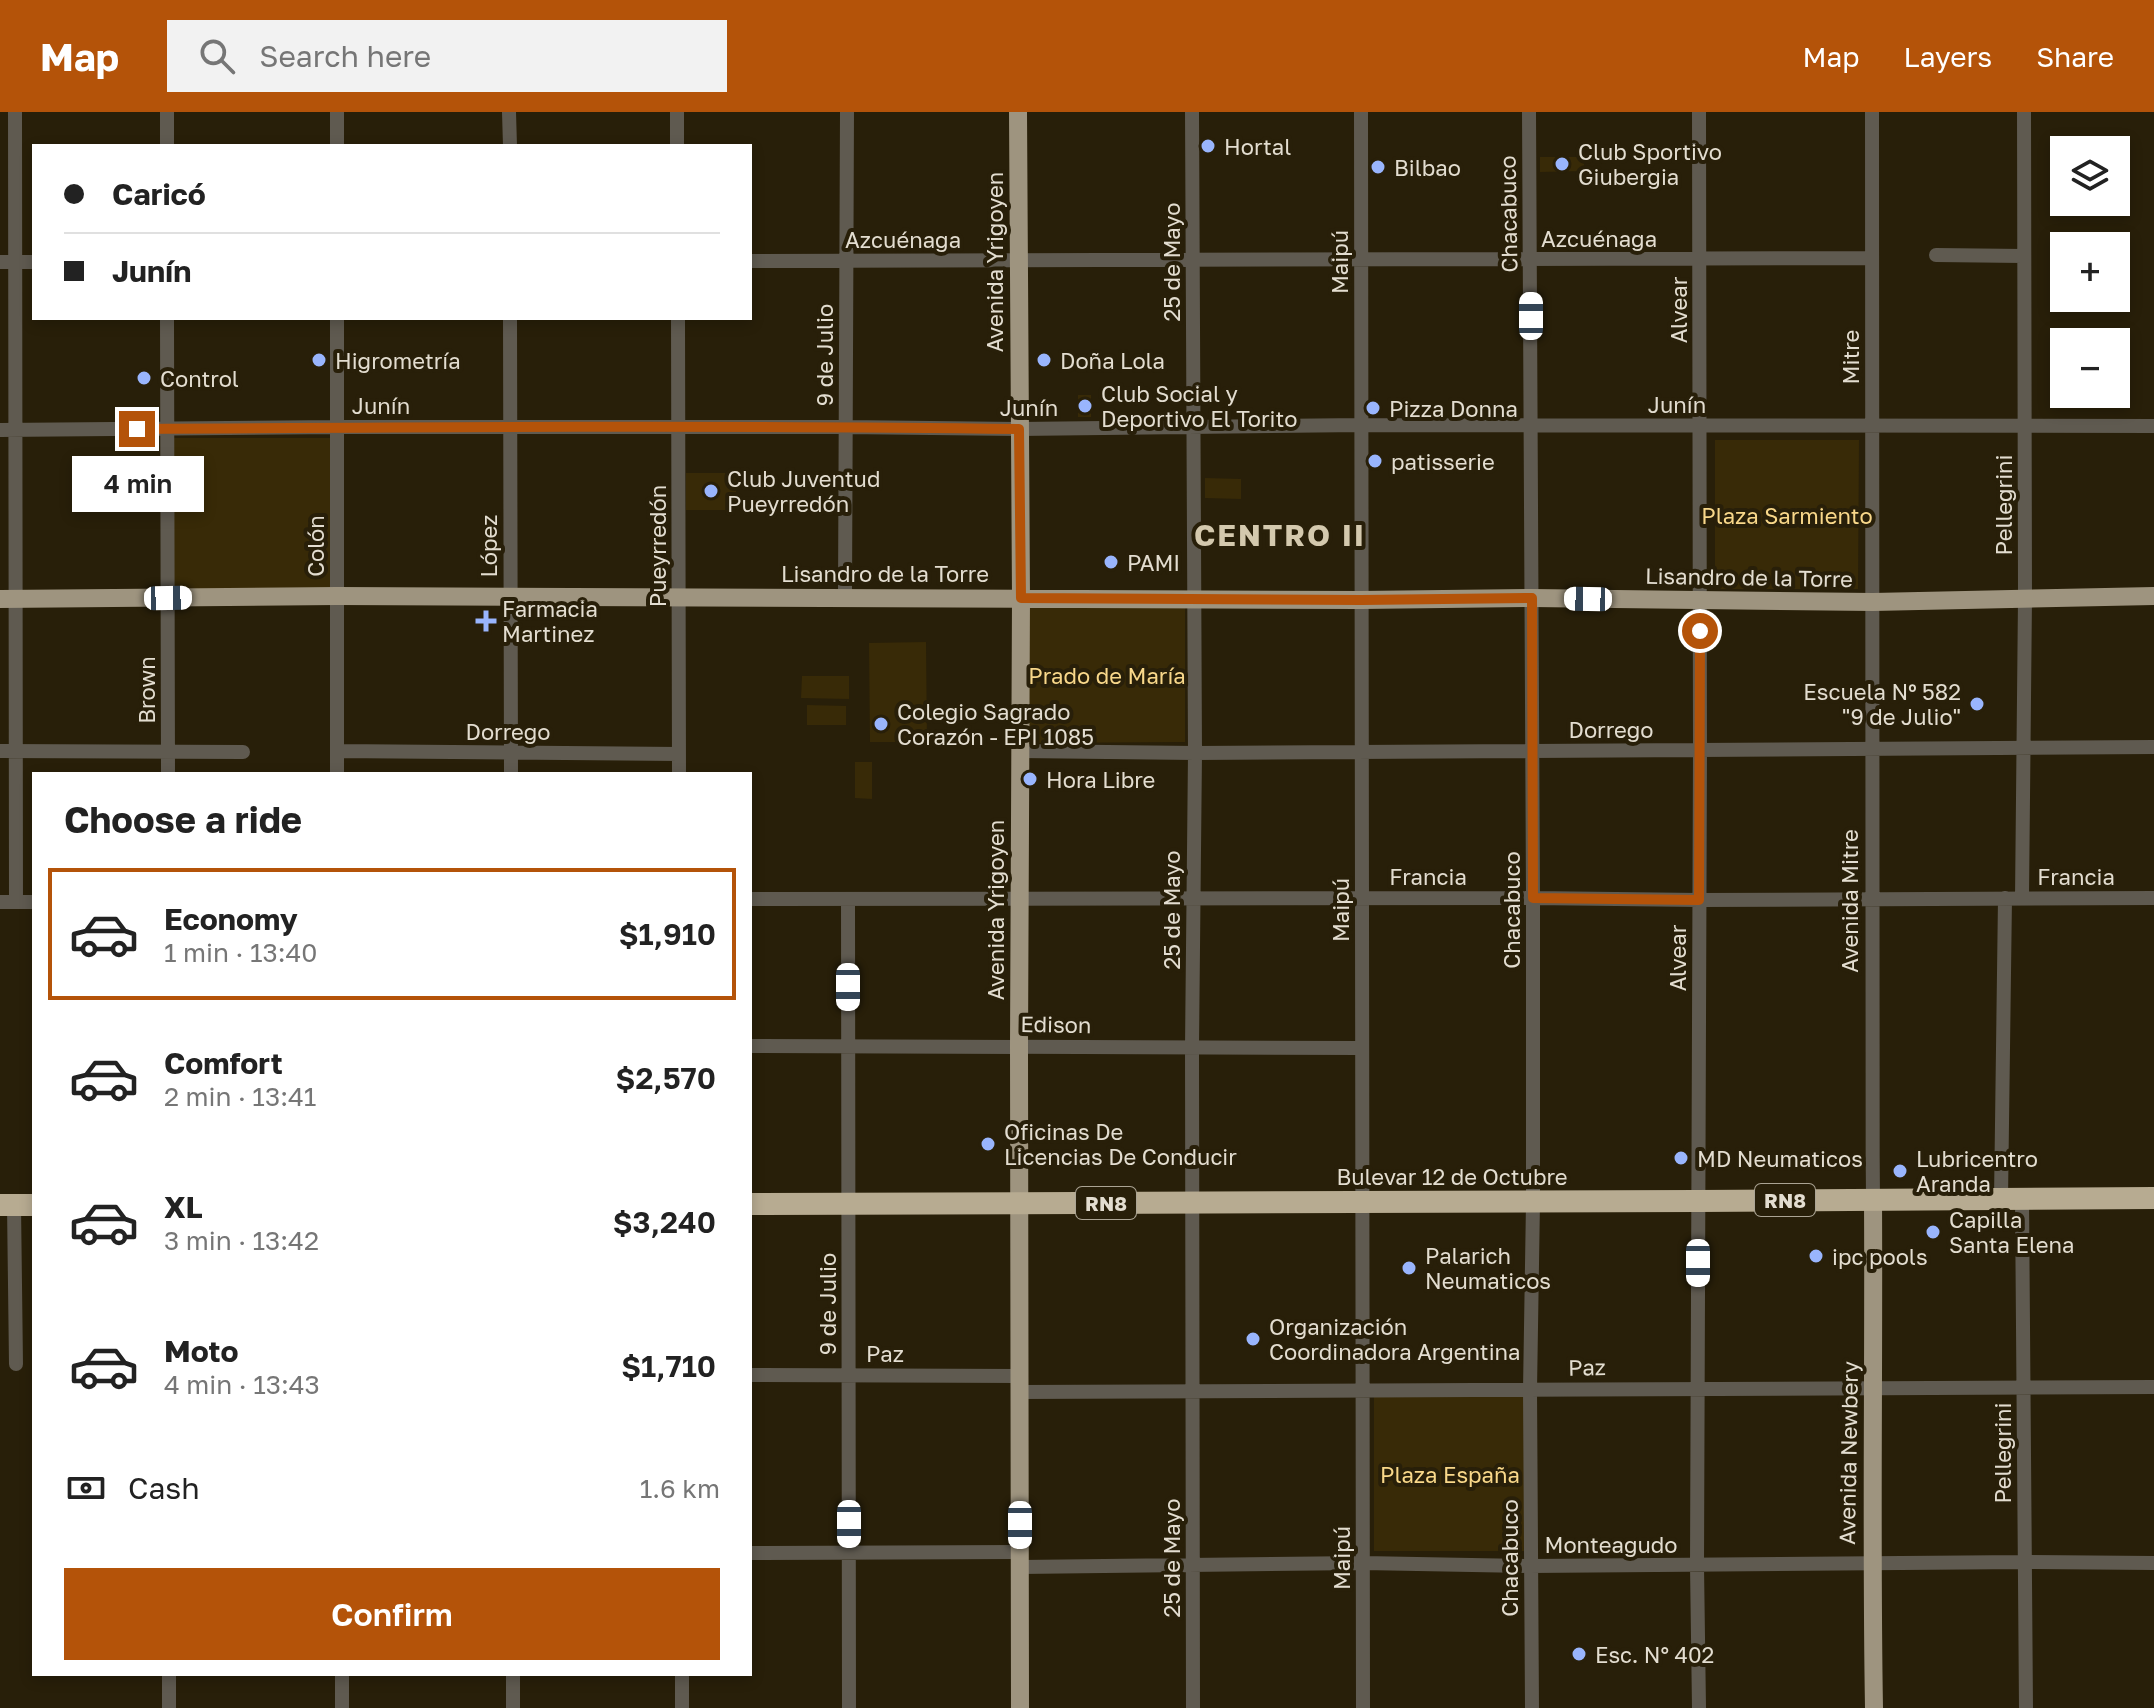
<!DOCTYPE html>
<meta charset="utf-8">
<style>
body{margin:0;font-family:"Golos Text",sans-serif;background:#f2f2f2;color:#222;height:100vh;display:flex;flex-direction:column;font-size:30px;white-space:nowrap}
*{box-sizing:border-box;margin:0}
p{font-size:26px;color:#767676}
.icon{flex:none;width:44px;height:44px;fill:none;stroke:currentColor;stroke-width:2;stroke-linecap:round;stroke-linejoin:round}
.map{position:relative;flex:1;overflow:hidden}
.drawer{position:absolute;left:32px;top:660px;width:720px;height:904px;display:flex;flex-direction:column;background:#fff;border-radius:0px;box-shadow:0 4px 12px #0003}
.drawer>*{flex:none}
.top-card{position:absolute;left:32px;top:32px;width:720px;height:176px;border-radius:0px;box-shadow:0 4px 12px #0003;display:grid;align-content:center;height:176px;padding:0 32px;background:#fff}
.tools{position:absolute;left:2050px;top:24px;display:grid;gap:16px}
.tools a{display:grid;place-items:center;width:80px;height:80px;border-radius:0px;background:#fff;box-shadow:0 4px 12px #0003;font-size:40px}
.end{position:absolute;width:36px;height:36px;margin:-18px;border:10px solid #b45309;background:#fff;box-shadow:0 0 0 4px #fff}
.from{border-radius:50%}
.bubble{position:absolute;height:56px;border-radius:0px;background:#fff;box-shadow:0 4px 12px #0003;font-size:26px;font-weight:600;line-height:56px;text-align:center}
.car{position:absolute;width:24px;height:48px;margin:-24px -12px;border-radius:10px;box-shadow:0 0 6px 2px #0007;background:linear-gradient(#fff 24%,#345 0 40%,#fff 0 76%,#345 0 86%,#fff 0)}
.top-card b{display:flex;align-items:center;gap:28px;height:76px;font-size:30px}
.top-card b+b{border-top:2px solid #e0e0e0}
.top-card i{width:20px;height:20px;background:#222}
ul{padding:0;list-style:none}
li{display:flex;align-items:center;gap:24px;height:132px;margin:0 16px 12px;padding:0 16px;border:4px solid transparent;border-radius:0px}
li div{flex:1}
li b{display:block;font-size:30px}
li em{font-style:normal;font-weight:600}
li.active{border-color:#b45309}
li>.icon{width:72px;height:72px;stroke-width:1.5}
h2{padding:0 32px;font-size:36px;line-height:96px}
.pay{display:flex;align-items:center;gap:20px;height:88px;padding:0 32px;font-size:30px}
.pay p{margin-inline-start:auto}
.cta{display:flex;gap:16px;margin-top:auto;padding:16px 32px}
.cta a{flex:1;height:92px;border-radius:0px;background:#b45309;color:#fff;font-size:32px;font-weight:600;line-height:92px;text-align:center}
header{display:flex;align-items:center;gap:48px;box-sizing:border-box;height:112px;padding:0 40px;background:#b45309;color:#fff}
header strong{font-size:38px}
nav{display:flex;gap:44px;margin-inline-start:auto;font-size:28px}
.search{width:560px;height:72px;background:#f2f2f2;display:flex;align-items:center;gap:20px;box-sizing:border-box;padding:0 28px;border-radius:0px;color:#767676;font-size:30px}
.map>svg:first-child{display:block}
.green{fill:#382a07}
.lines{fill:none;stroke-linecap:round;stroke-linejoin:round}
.minor{stroke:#5f5a50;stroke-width:14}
.major{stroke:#9e947f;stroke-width:18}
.highway{stroke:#b7ab91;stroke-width:22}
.route{stroke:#b45309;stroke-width:10}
.poi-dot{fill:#99b5fd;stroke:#281f09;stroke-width:3}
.labels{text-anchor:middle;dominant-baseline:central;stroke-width:8;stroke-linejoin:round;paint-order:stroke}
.shield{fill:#281f09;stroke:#aba494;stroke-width:2}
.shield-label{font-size:20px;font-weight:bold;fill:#e3ddd0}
.poi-label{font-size:22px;fill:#e3ddd0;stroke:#281f09;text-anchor:start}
.street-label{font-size:22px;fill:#e3ddd0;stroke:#281f09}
.park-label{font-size:22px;fill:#f9d88a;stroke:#281f09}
.district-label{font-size:30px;font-weight:bold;letter-spacing:2px;fill:#d4c9ae;stroke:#281f09}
</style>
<header>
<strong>Map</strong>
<div class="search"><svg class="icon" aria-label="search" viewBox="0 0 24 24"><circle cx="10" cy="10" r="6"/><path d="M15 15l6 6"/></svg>Search here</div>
<nav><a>Map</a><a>Layers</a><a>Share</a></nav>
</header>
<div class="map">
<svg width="2154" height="1596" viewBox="0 0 2154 1596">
<rect width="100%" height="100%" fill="#281f09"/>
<!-- green -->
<path class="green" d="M1540,45H1584V59L1540,60Z
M1078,283H1091V305H1078Z
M174,326H334L333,479H174Z
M1715,328H1859L1858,477H1715Z
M686,361H736V398H686Z
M1205,366L1241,367V387L1205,386Z
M1185,495V630L1029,631V496Z
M926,530L927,630H870L869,531Z
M802,564H849V587L801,586Z
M807,593L846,594V613H807Z
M855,650H872V687L855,686Z
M1525,1284V1439H1374V1285Z"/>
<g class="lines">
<!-- minor -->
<path class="minor" d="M15,0L16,790
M167,0V34
M337,0V34
M509,0L510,34
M677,0V34
M1192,0L1195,641L1192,935L1193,1596
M1361,0L1363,1596
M1529,0L1533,786V1090L1530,1278L1532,1596
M1872,0C1873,363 1870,725 1873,1087
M1936,143L2023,144
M750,149L1872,146
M0,150H34
M167,206L168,662
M337,206V662
M510,206L511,662
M678,206L679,662
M0,318L337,315H845L1019,317L1362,313L2154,314
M845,485L847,0
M0,639L243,640
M337,639L679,642
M1020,639L1195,641L1532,639L2154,635
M2022,786L2025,486L2024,0
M750,787L1533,786L1699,788L2154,786
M848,787L849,1596
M0,790H34
M750,934L1361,936
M2001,1087L2005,786
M2022,1087L2026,1596
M14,1093L16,1252
M750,1263L1020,1264
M1020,1280L2154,1275
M750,1441L1020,1440
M1020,1455L1363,1451L1531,1454L2024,1450L2154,1451
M169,1562V1596
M342,1562V1596
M513,1562V1596
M682,1562V1596
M1699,1596L1697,1454L1700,639L1699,0"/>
<!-- major -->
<path class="major" d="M1018,0L1021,486L1019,934L1020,1596
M0,487L337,484L1361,488L1532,486L1873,490L2154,484
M1873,1087C1874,1257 1871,1426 1874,1596"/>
<!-- highway -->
<path class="highway" d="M750,1092L1698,1089L2154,1086
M0,1093H34"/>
</g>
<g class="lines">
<!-- route -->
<path class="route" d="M137,317C431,315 725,313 1019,317L1021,486L1361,488L1532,486L1533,786L1699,788L1700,519"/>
</g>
<!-- markers -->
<g class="poi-dot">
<circle cx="1208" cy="34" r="8"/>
<circle cx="1562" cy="52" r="8"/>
<circle cx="1378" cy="55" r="8"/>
<circle cx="319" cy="248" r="8"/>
<circle cx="1044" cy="248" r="8"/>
<circle cx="144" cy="266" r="8"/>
<circle cx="1085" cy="294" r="8"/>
<circle cx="1373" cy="296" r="8"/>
<circle cx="1375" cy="349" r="8"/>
<circle cx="711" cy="379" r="8"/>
<circle cx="1111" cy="450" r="8"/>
<path d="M482 497h8v8h8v8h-8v8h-8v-8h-8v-8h8z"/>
<circle cx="1977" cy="592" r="8"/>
<circle cx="881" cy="612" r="8"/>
<circle cx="1030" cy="667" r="8"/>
<circle cx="988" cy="1032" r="8"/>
<circle cx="1681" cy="1046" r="8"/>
<circle cx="1900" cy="1059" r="8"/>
<circle cx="1933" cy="1120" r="8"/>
<circle cx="1816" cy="1144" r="8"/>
<circle cx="1409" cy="1156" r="8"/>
<circle cx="1253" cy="1227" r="8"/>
<circle cx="1579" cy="1542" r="8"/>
</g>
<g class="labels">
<!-- shield labels -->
<g class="shield">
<rect x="1755" y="1072" width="60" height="32" rx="6"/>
<rect x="1076" y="1075" width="60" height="32" rx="6"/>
</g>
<g class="shield-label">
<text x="1785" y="1088">RN8</text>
<text x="1106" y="1091">RN8</text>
</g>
<!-- poi labels -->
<g class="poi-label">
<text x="1224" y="34">Hortal</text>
<text x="1578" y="39">Club Sportivo<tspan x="1578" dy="25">Giubergia</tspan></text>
<text x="1394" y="55">Bilbao</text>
<text x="335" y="248">Higrometría</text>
<text x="1060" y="248">Doña Lola</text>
<text x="160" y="266">Control</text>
<text x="1101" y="281">Club Social y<tspan x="1101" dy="25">Deportivo El Torito</tspan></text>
<text x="1389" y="296">Pizza Donna</text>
<text x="1391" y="349">patisserie</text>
<text x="727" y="366">Club Juventud<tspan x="727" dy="25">Pueyrredón</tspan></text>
<text x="1127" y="450">PAMI</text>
<text x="502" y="496">Farmacia<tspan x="502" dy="25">Martinez</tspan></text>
<text x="1961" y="579" text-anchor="end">Escuela Nº 582<tspan x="1961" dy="25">"9 de Julio"</tspan></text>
<text x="897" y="599">Colegio Sagrado<tspan x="897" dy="25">Corazón - EPI 1085</tspan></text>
<text x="1046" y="667">Hora Libre</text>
<text x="1004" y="1019">Oficinas De<tspan x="1004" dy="25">Licencias De Conducir</tspan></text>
<text x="1697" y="1046">MD Neumaticos</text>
<text x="1916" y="1046">Lubricentro<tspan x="1916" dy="25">Aranda</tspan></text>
<text x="1949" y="1107">Capilla<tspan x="1949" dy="25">Santa Elena</tspan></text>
<text x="1425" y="1143">Palarich<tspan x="1425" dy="25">Neumaticos</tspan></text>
<text x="1832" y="1144">ipc pools</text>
<text x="1269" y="1214">Organización<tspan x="1269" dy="25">Coordinadora Argentina</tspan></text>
<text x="1595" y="1542">Esc. N° 402</text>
</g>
<!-- street labels -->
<g class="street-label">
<text transform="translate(1508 102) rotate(-91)">Chacabuco</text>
<text x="1599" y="126">Azcuénaga</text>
<text x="903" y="127">Azcuénaga</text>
<text transform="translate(994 150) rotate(-90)">Avenida Yrigoyen</text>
<text transform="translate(1171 150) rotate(-90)">25 de Mayo</text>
<text transform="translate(1339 150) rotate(-90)">Maipú</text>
<text transform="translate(1678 198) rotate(-90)">Alvear</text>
<text transform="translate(824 243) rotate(-90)">9 de Julio</text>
<text transform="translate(1850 245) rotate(-90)">Mitre</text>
<text x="1677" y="292">Junín</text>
<text x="381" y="293">Junín</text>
<text x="1029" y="295">Junín</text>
<text transform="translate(2003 393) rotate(-90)">Pellegrini</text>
<text transform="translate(315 434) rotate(-90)">Colón</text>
<text transform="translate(488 434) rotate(-90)">López</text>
<text transform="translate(657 434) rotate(-90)">Pueyrredón</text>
<text x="885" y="461">Lisandro de la Torre</text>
<text transform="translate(1749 465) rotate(1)">Lisandro de la Torre</text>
<text transform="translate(146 578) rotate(-90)">Brown</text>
<text x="1611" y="617">Dorrego</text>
<text x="508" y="619">Dorrego</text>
<text x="1428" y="764">Francia</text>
<text x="2076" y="764">Francia</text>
<text transform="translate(1849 789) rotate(-90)">Avenida Mitre</text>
<text transform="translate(995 798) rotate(-90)">Avenida Yrigoyen</text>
<text transform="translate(1171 798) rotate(-90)">25 de Mayo</text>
<text transform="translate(1340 798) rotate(-90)">Maipú</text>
<text transform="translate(1511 798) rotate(-90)">Chacabuco</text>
<text transform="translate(1677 846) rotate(-90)">Alvear</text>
<text transform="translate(1056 912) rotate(1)">Edison</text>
<text x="1452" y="1064">Bulevar 12 de Octubre</text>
<text transform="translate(827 1192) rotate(-90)">9 de Julio</text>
<text x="885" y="1241">Paz</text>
<text transform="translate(1587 1255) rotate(-1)">Paz</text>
<text transform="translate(1848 1341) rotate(-89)">Avenida Newbery</text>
<text transform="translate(2002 1341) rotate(-90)">Pellegrini</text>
<text x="1611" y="1432">Monteagudo</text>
<text transform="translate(1171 1446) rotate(-90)">25 de Mayo</text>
<text transform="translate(1341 1446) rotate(-90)">Maipú</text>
<text transform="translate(1509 1446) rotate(-90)">Chacabuco</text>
</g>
<!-- park labels -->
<g class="park-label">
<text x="1787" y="403">Plaza Sarmiento</text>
<text x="1107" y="563">Prado de María</text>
<text x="1450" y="1362">Plaza España</text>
</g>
<!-- district labels -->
<g class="district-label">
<text x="1280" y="423">CENTRO II</text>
</g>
</g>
</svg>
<div class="tools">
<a><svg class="icon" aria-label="layers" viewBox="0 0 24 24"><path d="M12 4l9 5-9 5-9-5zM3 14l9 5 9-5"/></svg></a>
<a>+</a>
<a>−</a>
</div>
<i class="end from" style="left:1700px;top:519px"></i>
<i class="end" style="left:137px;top:317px"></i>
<div class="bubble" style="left:72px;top:344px;width:132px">4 min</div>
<i class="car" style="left:1531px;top:204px;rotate:0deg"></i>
<i class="car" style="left:168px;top:486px;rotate:89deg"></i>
<i class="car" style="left:1588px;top:487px;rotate:271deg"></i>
<i class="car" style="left:848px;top:875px;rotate:180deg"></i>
<i class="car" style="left:1698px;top:1151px;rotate:180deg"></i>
<i class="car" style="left:849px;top:1412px;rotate:180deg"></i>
<i class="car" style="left:1020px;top:1413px;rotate:180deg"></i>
<div class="top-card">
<b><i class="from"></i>Caricó</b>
<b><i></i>Junín</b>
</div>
<section class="drawer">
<h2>Choose a ride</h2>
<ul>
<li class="active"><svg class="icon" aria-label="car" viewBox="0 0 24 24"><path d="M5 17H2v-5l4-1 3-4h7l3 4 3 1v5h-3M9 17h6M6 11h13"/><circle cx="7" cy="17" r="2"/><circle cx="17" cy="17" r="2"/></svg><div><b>Economy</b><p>1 min · 13:40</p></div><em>$1,910</em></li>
<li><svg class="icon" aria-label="car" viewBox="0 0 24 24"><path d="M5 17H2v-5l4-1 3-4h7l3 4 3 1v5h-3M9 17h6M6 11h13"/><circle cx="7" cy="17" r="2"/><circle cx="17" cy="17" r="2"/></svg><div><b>Comfort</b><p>2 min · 13:41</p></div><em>$2,570</em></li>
<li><svg class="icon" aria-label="car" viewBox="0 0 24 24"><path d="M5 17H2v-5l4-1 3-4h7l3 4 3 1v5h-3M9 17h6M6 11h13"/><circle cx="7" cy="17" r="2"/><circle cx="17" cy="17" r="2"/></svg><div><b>XL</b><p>3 min · 13:42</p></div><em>$3,240</em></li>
<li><svg class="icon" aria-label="car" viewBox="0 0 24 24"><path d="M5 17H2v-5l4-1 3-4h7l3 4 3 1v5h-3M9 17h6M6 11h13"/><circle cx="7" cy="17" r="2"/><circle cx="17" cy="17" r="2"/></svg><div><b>Moto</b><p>4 min · 13:43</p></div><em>$1,710</em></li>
</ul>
<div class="pay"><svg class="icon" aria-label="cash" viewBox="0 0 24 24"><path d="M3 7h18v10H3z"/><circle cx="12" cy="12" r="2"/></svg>Cash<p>1.6 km</p></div>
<div class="cta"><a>Confirm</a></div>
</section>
</div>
